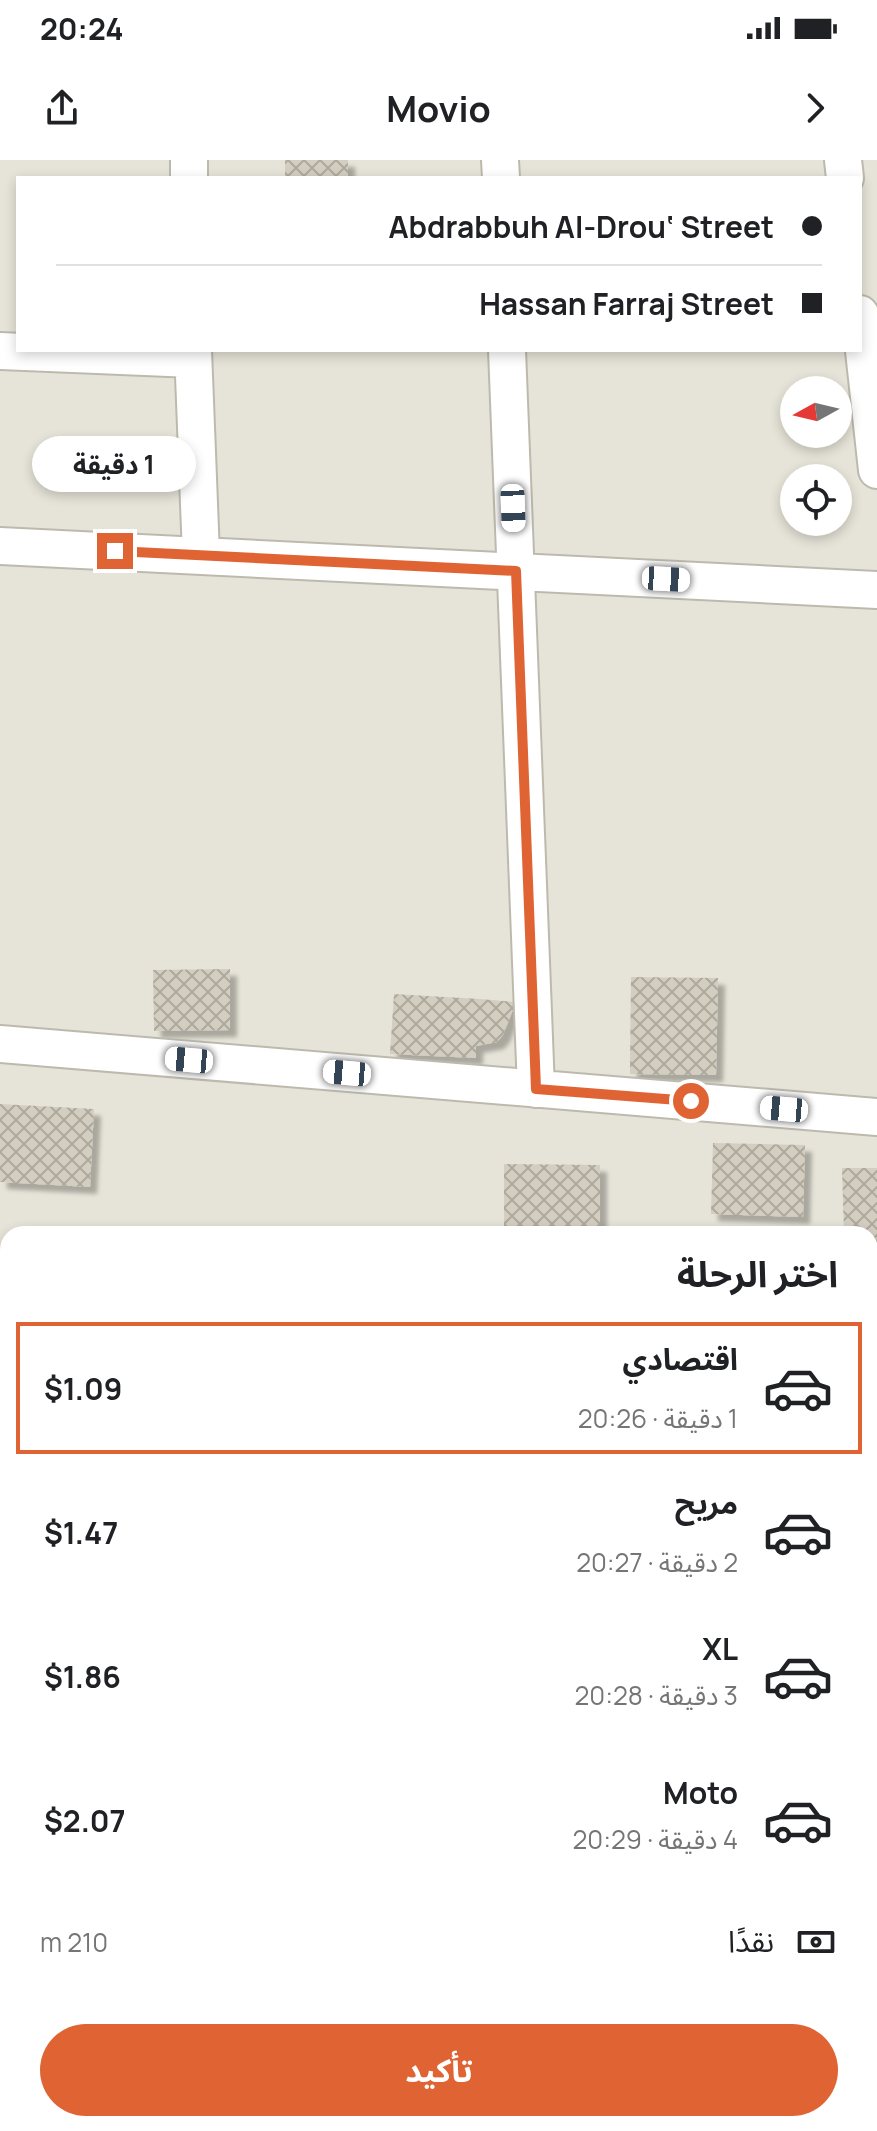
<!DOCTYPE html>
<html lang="ar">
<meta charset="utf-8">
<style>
body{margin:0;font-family:Manrope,"Noto Sans Arabic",sans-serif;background:#f6f6f6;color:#202124;direction:rtl;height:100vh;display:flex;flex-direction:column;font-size:30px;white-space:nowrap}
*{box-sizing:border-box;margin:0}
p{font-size:26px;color:#757577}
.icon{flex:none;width:44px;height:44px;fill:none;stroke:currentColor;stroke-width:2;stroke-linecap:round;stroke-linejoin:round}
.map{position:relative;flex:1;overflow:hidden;direction:ltr}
.drawer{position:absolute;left:0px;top:1066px;width:878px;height:906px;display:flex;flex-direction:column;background:#fff;border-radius:24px 24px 0 0;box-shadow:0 4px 12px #0003;direction:rtl}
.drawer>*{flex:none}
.guide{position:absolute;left:16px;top:16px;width:846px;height:176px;border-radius:0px;box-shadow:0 4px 12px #0003;direction:rtl;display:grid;align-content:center;height:176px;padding:0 40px;background:#fff}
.needle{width:52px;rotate:262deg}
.fabs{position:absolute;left:780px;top:216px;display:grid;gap:16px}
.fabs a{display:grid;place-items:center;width:72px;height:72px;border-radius:50%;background:#fff;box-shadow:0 4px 12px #0003;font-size:40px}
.end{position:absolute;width:36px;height:36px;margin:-18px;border:10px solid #e06433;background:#fff;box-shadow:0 0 0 4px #fff}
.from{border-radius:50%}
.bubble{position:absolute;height:56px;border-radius:28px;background:#fff;box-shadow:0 4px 12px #0003;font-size:26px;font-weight:700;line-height:56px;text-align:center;direction:rtl}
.car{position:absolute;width:24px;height:48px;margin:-24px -12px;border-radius:10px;box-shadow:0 0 6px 2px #0007;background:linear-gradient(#fff 24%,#345 0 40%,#fff 0 76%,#345 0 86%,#fff 0)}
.guide b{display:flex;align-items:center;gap:28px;height:76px;font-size:30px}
.guide b+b{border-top:2px solid #e0e0e0}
.guide i{width:20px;height:20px;background:#202124}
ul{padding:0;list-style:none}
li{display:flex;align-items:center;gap:24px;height:132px;margin:0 16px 12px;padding:0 24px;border:4px solid transparent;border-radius:0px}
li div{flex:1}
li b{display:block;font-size:30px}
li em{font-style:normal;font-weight:700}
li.selected{border-color:#e06433}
li>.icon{width:72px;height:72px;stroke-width:1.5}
h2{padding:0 40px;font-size:36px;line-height:96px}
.pay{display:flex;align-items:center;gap:20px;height:88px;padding:0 40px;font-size:30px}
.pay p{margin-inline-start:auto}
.cta{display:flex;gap:16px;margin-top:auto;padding:16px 40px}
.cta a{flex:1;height:92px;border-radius:48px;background:#e06433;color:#fff;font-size:32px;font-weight:700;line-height:92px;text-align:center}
.status{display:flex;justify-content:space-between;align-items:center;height:56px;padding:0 40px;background:#fff;direction:ltr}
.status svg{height:22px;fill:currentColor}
header{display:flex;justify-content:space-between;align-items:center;height:104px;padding:0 40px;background:#fff;font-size:36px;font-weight:700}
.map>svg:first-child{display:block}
.residential{fill:#e6e4d8;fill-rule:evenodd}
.building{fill:url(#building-cross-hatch);filter:url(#shadow)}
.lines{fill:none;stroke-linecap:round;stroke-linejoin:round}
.street-casing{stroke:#bdbaad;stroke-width:40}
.secondary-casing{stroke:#cac49d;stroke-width:48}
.street{stroke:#fff;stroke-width:36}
.secondary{stroke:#f8f4ce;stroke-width:44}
.route{stroke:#e06433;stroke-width:10}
</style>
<div class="status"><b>20:24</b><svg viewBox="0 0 49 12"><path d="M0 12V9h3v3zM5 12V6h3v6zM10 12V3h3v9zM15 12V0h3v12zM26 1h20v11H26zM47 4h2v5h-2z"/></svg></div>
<header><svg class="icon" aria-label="forward" viewBox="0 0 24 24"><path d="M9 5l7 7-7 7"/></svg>Movio<svg class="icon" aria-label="share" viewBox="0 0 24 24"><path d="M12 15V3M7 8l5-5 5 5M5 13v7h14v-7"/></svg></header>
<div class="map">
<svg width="877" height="1971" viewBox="0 0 877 1971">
<defs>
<pattern id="building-cross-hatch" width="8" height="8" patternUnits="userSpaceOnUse" patternTransform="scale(2)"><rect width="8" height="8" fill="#d3cec0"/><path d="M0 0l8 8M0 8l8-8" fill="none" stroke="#ada99d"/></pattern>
<filter id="shadow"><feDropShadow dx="7" dy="7" stdDeviation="2" flood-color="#0004"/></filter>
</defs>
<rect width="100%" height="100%" fill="#f3f1ea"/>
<!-- residential -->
<path class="residential" d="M0,0H877V1971H337L339,1964H870V1074H8V1854L0,1853ZM18,18H860V190H18ZM794,230H838V274H794ZM794,318H838V362H794Z"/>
<!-- building -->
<path class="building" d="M285,0H348V18H285Z
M230,809V870L154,871L153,810Z
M631,817L718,818L716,915L630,914Z
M394,834L479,839L516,842L503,875L497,882L476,886V898L390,894Z
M0,944L94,949L90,1027L0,1022Z
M713,983L805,985L803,1057L711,1054Z
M504,1004L600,1005V1067L504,1066Z
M842,1008H877V1079L870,1080V1074H844Z
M6,1718H8V1782L0,1781V1723L5,1724Z"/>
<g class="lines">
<defs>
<path id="street" d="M189,0V18
M500,0L501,18
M843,0L845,18
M860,154L877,310
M193,190L201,395
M507,190L536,929
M0,191L193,199
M0,386L877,430
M0,884L877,957
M0,1262L8,1279
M870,1305L877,1306
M870,1611H877
M681,1971V1964"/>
<path id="secondary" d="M0,1870L8,1871
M417,1964L446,1971"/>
</defs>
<!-- street casing -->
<use href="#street" class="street-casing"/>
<!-- secondary casing -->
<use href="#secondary" class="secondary-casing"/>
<!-- street -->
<use href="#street" class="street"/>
<!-- secondary -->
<use href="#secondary" class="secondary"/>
</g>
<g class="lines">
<!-- route -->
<path class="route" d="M115,391L516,411L536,929L691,941"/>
</g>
</svg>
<div class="fabs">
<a><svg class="needle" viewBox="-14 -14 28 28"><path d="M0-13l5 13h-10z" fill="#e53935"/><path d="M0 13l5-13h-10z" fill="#757577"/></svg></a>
<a><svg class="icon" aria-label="locate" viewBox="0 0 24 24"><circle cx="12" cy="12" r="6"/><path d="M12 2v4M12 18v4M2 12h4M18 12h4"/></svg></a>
</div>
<i class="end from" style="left:691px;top:941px"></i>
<i class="end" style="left:115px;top:391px"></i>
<div class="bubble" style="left:32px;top:276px;width:164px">1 دقيقة</div>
<i class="car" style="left:513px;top:348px;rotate:178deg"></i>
<i class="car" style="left:666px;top:419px;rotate:93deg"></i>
<i class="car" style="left:189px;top:900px;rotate:275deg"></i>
<i class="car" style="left:347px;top:913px;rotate:275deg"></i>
<i class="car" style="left:784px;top:949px;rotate:275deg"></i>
<div class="guide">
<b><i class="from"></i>Abdrabbuh Al-Drou‘ Street</b>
<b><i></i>Hassan Farraj Street</b>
</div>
<section class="drawer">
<h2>اختر الرحلة</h2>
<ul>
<li class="selected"><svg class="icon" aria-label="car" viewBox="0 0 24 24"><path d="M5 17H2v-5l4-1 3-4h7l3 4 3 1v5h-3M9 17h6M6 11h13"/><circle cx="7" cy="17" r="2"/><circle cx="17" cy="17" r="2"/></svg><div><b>اقتصادي</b><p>1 دقيقة · 20:26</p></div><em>$1.09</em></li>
<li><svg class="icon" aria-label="car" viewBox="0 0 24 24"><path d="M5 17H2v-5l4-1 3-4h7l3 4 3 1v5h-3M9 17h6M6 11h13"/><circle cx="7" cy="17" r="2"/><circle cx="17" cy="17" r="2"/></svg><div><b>مريح</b><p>2 دقيقة · 20:27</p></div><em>$1.47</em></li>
<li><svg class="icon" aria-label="car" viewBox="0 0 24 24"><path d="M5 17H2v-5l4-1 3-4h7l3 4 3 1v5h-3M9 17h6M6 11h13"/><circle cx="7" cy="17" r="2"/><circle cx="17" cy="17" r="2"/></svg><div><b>XL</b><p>3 دقيقة · 20:28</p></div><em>$1.86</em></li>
<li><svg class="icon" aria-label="car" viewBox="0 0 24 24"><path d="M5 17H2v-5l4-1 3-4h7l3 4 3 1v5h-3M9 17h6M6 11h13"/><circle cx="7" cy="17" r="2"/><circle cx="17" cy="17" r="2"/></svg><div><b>Moto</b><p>4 دقيقة · 20:29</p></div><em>$2.07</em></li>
</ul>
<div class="pay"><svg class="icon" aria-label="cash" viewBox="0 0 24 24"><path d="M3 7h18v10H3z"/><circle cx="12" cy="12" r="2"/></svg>نقدًا<p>210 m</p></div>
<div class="cta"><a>تأكيد</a></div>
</section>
</div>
